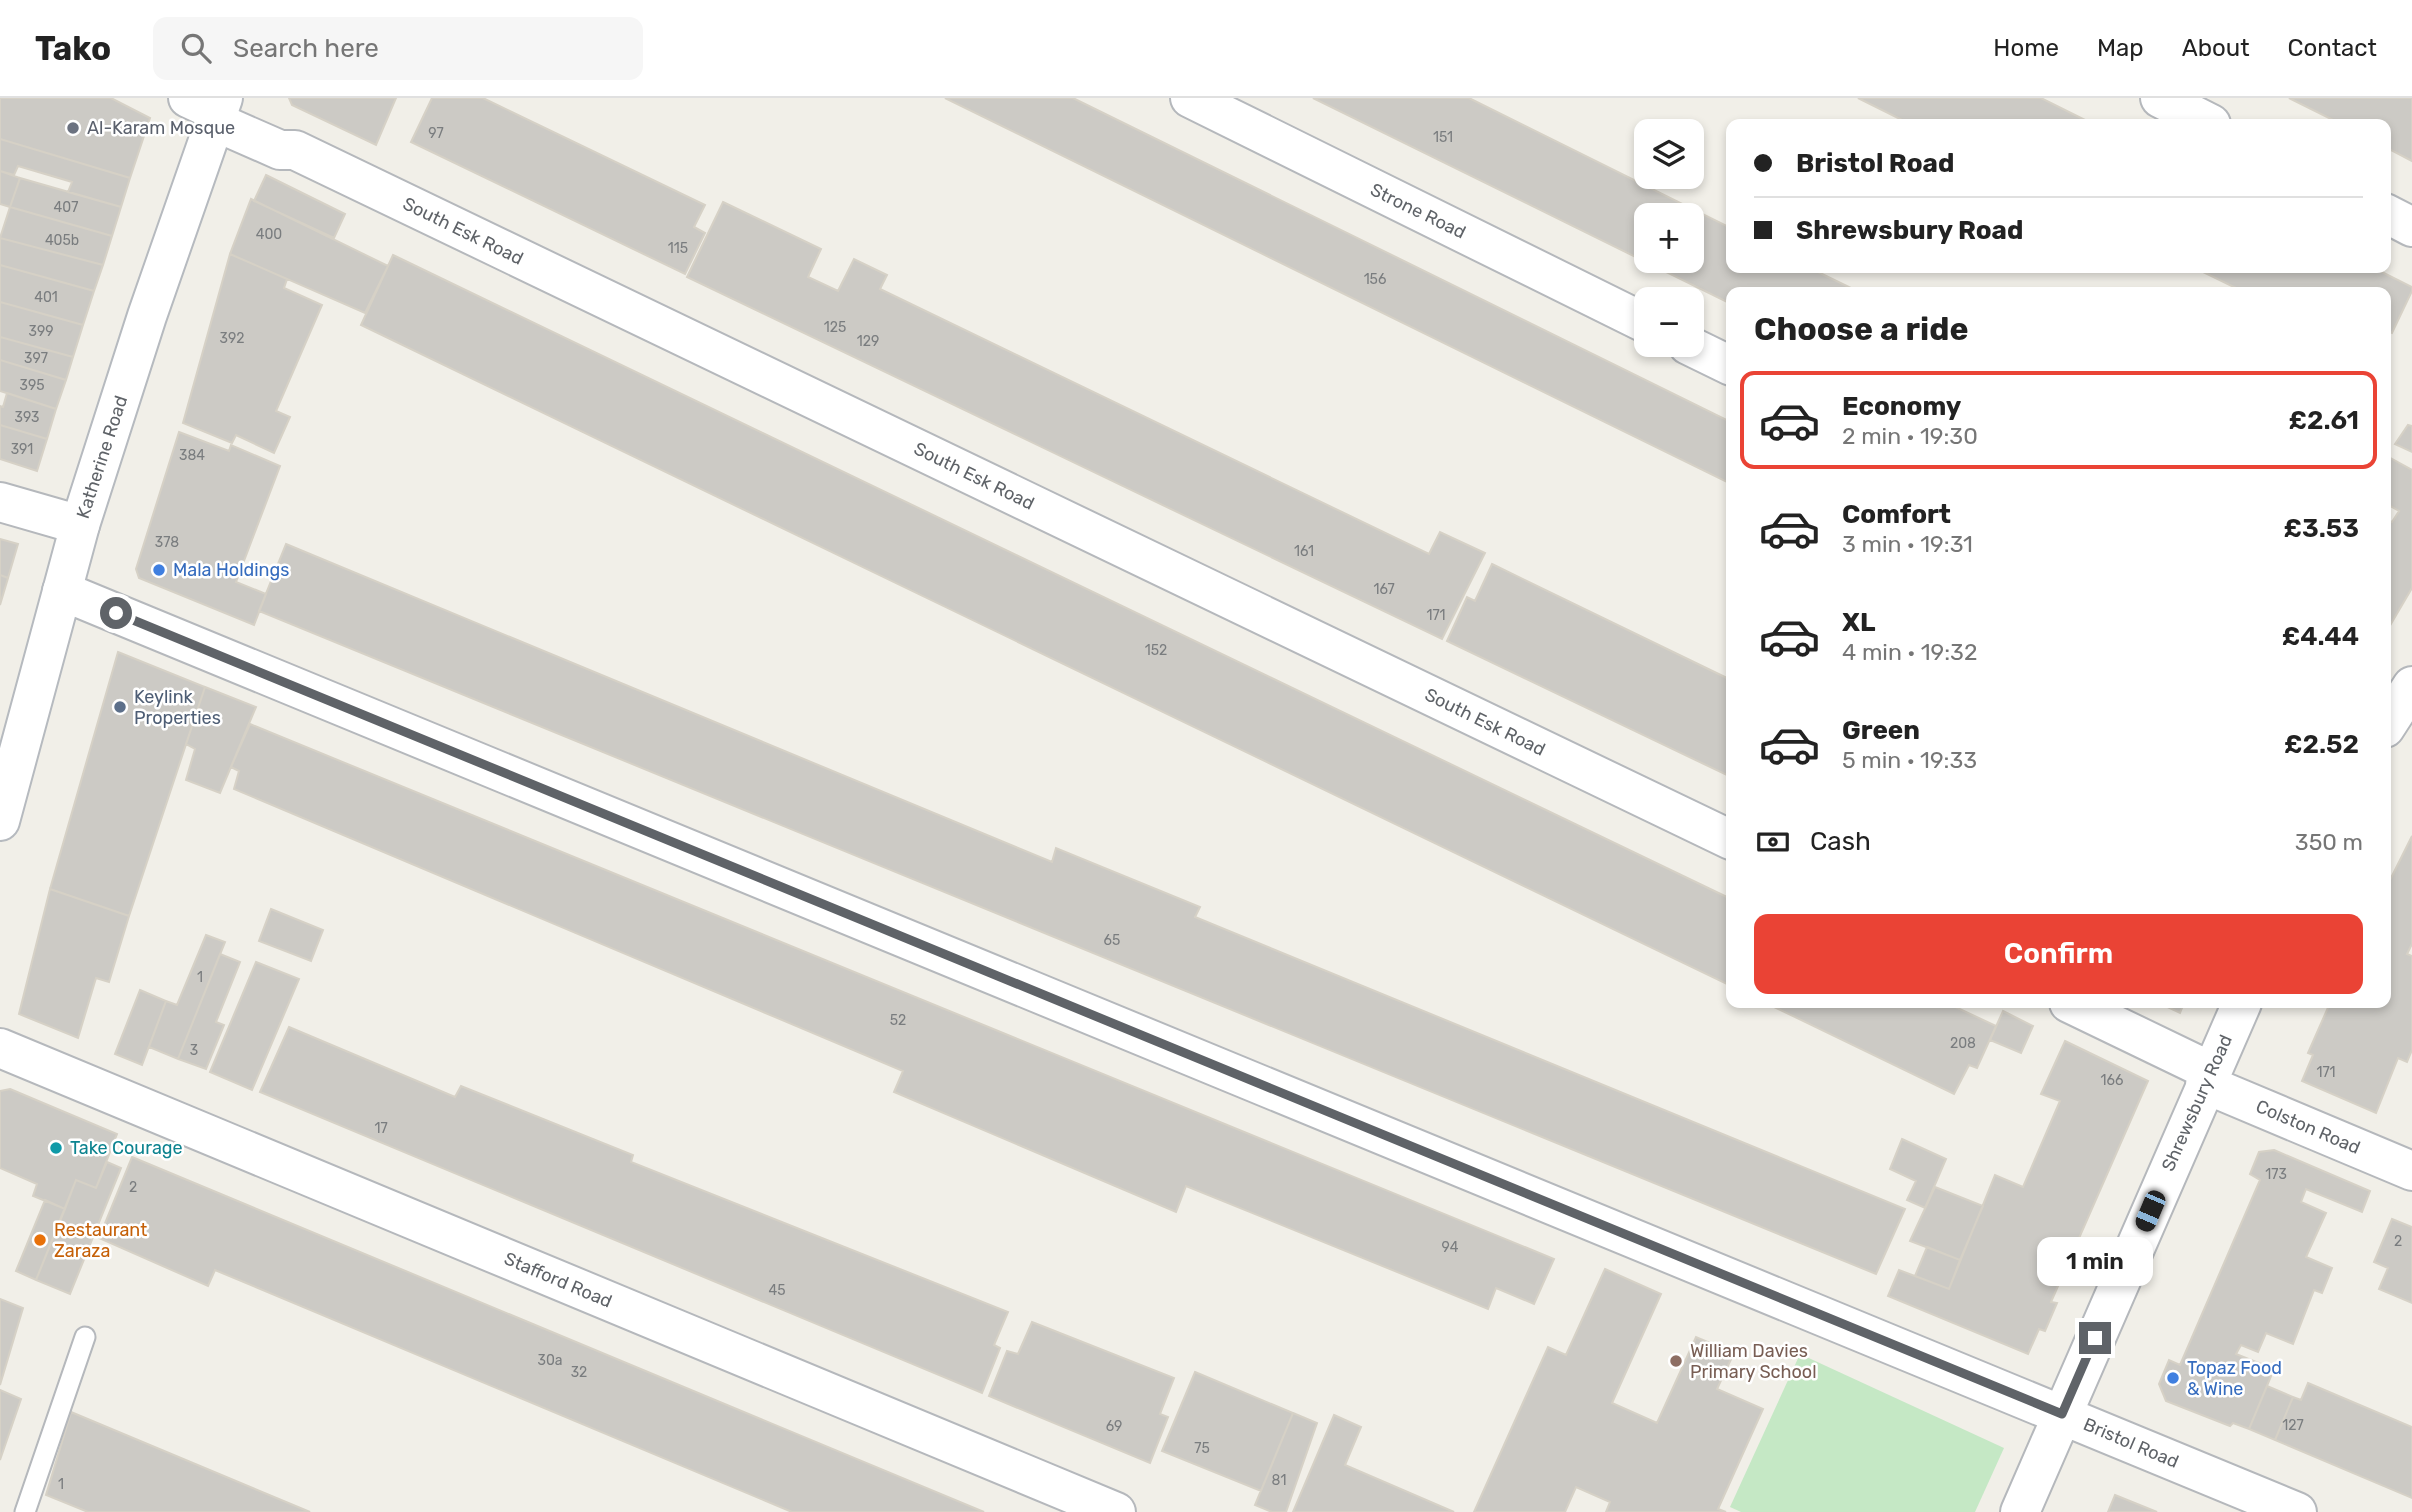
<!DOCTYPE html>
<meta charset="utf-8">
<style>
body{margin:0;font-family:Rubik,sans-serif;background:#f6f6f6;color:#222;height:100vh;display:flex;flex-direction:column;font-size:26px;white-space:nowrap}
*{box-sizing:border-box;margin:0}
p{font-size:23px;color:#767676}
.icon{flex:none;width:38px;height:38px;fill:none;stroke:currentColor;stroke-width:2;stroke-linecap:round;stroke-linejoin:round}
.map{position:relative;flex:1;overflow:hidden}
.sheet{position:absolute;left:1726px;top:189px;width:665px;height:721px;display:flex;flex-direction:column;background:#fff;border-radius:14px;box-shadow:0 4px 10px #0003}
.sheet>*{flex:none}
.hud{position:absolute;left:1726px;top:21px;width:665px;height:154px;border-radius:14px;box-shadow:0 4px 10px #0003;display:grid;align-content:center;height:154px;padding:0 28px;background:#fff}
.fabs{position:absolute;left:1634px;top:21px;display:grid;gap:14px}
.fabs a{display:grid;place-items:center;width:70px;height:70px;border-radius:14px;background:#fff;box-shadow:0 4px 10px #0003;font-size:35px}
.end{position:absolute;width:32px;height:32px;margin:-16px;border:9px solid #5f6368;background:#fff;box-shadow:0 0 0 4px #fff}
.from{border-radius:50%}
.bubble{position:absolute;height:49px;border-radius:14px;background:#fff;box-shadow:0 4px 10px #0003;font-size:23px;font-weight:600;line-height:49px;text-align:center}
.car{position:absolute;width:21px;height:42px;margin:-21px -10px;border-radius:9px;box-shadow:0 0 5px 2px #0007;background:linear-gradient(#222 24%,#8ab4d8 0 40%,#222 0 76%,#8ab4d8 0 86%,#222 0)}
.hud b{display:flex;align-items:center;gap:24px;height:66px;font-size:26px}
.hud b+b{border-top:2px solid #e0e0e0}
.hud i{width:18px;height:18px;background:#222}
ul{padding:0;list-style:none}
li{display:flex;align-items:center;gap:21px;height:98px;margin:0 14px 10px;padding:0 14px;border:4px solid transparent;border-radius:14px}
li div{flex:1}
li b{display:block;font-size:26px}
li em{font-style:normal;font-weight:600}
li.on{border-color:#ea4335}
li>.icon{width:63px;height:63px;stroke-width:1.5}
h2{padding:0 28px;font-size:32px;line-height:84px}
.pay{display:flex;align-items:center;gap:18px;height:77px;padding:0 28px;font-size:26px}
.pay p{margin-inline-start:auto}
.primary-button{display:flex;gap:14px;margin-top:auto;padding:14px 28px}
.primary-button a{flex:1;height:80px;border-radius:14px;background:#ea4335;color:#fff;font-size:28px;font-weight:600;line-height:80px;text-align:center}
header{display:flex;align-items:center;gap:42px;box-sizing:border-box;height:98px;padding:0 35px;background:#fff;border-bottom:2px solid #e0e0e0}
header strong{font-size:33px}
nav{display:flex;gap:38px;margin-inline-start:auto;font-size:24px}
.search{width:490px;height:63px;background:#f6f6f6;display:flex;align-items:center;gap:18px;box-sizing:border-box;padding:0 24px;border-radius:14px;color:#767676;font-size:26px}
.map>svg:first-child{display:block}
.green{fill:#c5e8c5}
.building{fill:#cccac5;stroke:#d6d1c6;stroke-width:2;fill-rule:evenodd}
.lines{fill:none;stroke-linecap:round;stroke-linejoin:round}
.service-casing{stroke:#b5b8bc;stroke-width:23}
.minor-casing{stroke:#b5b8bc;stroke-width:42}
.secondary-casing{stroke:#b6babf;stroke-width:42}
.service{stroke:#fff;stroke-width:19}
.minor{stroke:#fff;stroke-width:38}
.secondary{stroke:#fff;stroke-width:38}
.route{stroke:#5f6368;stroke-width:9}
.worship-dot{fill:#6b7280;stroke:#fff;stroke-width:2.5}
.shop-dot{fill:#3f7fe0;stroke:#fff;stroke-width:2.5}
.service-dot{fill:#5c6f8a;stroke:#fff;stroke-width:2.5}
.culture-dot{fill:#0f9aa8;stroke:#fff;stroke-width:2.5}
.food-dot{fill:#e8710a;stroke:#fff;stroke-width:2.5}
.education-dot{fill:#8d6e63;stroke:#fff;stroke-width:2.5}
.labels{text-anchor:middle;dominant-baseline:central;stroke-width:5;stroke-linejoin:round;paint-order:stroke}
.number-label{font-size:14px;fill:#7a7d7f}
.worship-label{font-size:18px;fill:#5b616d;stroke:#fff;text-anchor:start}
.street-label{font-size:18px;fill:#5f6368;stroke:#fff}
.shop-label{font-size:18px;fill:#366cbe;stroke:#fff;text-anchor:start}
.service-label{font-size:18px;fill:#4e5e75;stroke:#fff;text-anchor:start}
.culture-label{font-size:18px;fill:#0d838f;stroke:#fff;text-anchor:start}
.food-label{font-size:18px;fill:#c56008;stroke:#fff;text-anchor:start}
.education-label{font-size:18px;fill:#785e54;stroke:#fff;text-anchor:start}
</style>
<header>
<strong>Tako</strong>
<div class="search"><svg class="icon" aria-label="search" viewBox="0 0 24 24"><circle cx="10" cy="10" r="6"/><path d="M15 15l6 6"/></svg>Search here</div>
<nav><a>Home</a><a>Map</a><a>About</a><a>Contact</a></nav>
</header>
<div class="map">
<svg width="2412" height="1414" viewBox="0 0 2412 1414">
<rect width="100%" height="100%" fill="#f1efe8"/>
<!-- green -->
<path class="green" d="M1800,1256L2004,1350L1975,1414H1741L1730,1409Z"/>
<!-- building -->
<path class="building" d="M0,0H111L150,20L130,80L0,41Z
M289,0H396L376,47L292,7Z
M432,0H483L705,107L694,129L705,135L685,176L411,44Z
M945,0H1073L1731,324V386Z
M1313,0H1469L1731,130V170H1810L1859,194H1731V206ZM1647,117H1692V163H1647Z
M1858,0H2041L2093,26H1910Z
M2289,0H2412V63L2385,49V26H2341Z
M0,41L130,80L121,109L68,94L72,84L18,68L14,77L0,73Z
M0,73L20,80L10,109L0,106Z
M266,77L345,116L334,140L254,103Z
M20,80L121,109L112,138L10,109Z
M251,101L388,168L365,215L230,156Z
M723,104L821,151L808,179L838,193L854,161L887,177L880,191L1429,456L1440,434L1485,455L1442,541L687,179Z
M10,109L112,138L103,167L0,140Z
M0,140L103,167L94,193L0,167Z
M230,156L287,181L284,190L322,207L276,313L290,319L274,355L236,337L232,345L183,325Z
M393,157L1731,801V888L361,227Z
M0,167L94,193L83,227L0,204Z
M2195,170H2374L2412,189V193L2392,235L2385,232V194H2244Z
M0,204L83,227L73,259L0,239Z
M0,239L73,259L66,282L0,262Z
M0,262L66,282L56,311L0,293Z
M7,295L56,311L47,341L0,327V308L3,309Z
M0,327L47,341L37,373L0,361Z
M2408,327L2412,328V354L2395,346Z
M179,334L229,353L231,347L280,368L236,484L266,496L254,527L139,480L136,471Z
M2385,357L2412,372V490L2385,536V420L2392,424L2399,413L2385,405Z
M0,441L18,446L8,480L0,477Z
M286,446L1052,764L1056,750L1200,809L1195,819L1905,1111L1876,1176L259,513Z
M1492,466L1731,582V679L1447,543L1467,499L1475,503Z
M0,477L8,480L0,507Z
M118,554L205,589L129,818L50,791Z
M205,589L256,609L220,695L186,682L195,651L186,646Z
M250,626L1554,1161L1534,1206L1496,1190L1488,1211L1186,1088L1176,1114L894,994L903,973L234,691L239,673L231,669Z
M2412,738V846L2407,856L2412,858V952L2407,964L2398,960L2376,1015L2302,983L2313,957L2308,955L2330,905H2385V792Z
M50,791L129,818L109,884L96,880L78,940L19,916Z
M271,811L323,832L311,863L259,843Z
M206,837L225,844L178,961L149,949L166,903L177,907Z
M220,856L240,864L216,924L224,927L206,971L178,961Z
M256,864L299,881L252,992L210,974Z
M140,892L166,903L142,967L115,956Z
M1766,905H1947L1996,928L1977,970L1969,967L1954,996Z
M2159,905H2184L2180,915Z
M2003,913L2033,928L2021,955L1990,942Z
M289,929L455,999L461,988L633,1057L631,1064L1008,1214L994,1247L1000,1250L982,1295L260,994Z
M2065,943L2148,983L2051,1204L2057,1205L2045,1233L2039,1231L2028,1256L1888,1198L1899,1172L1949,1191L1995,1077L2023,1089L2060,1003L2041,996Z
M10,991L117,1036L96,1090L76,1082L65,1111L33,1098L37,1086L0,1070V993Z
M1902,1041L1946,1061L1925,1110L1907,1102L1916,1083L1890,1071Z
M2274,1052L2370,1093L2362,1114L2306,1091L2301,1104L2326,1115L2306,1159L2332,1170L2322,1195L2314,1192L2293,1246L2266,1235L2258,1254L2241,1247L2236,1256L2274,1271L2249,1331L2233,1325L2230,1328L2166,1303L2159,1286L2169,1262L2180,1267L2260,1082L2250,1076L2259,1054Z
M132,1059L984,1414H792L215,1172L208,1188L99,1140Z
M107,1064L121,1070L70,1196L36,1182L76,1082L96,1090Z
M1935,1089L1983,1108L1960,1162L1910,1143Z
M45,1102L65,1111L36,1182L16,1173Z
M2392,1121L2412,1129V1205L2379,1191L2388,1170L2374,1164Z
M1927,1149L1960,1162L1949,1191L1915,1178Z
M1605,1171L1661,1196L1612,1305L1657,1325L1696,1239L1734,1255L1717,1291L1763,1311L1718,1411L1726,1414H1606L1610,1404L1576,1389L1565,1414H1474L1548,1249L1566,1257Z
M0,1201L23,1210L0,1287Z
M1032,1224L1174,1280L1160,1316L1168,1319L1150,1365L989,1298L1007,1253L1018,1256Z
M1195,1274L1293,1315L1261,1393L1162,1353Z
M2308,1285L2412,1329V1400L2275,1342L2293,1299L2301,1302Z
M2267,1288L2293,1299L2275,1342L2249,1331Z
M0,1292L21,1301L0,1362Z
M71,1314L310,1414H88L46,1397Z
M1293,1315L1317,1325L1286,1414H1272L1255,1407Z
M1334,1317L1361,1329L1345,1367L1454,1414H1293Z
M2115,1397L2157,1414H2108Z"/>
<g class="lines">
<defs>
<path id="service" d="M25,1414L85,1239"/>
<path id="minor" d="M188,0L218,14
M1190,0L1647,226
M2160,0L2211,26
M214,23L280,52H295L1731,742
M2385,115L2412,129
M1688,247L1731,268
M0,404L80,427
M62,493L2297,1414
M2385,630L2412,588
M2069,905L2210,973
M0,950L1116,1414
M2205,986L2412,1073
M2020,1414L2242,905"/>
<path id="secondary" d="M0,723L80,427L147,218L223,0"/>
</defs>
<!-- service casing -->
<use href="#service" class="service-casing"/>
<!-- minor casing -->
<use href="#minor" class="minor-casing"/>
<!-- secondary casing -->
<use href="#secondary" class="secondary-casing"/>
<!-- service -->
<use href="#service" class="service"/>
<!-- minor -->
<use href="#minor" class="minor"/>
<!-- secondary -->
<use href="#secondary" class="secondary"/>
</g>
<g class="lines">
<!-- route -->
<path class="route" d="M116,515L2062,1316L2095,1240"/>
</g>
<!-- markers -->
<circle class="worship-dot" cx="73" cy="30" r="7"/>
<g class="shop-dot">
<circle cx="159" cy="472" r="7"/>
<circle cx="2173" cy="1280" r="7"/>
</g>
<circle class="service-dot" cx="120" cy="609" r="7"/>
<circle class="culture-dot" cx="56" cy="1050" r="7"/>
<circle class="food-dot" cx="40" cy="1142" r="7"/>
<circle class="education-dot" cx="1676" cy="1263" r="7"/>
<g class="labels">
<!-- number labels -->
<g class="number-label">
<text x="436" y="35">97</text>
<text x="1443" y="39">151</text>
<text x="66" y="109">407</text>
<text x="269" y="136">400</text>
<text x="62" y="142">405b</text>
<text x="678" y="150">115</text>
<text x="1375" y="181">156</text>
<text x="46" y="199">401</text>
<text x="835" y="229">125</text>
<text x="41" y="233">399</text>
<text x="232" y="240">392</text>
<text x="868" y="243">129</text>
<text x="36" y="260">397</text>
<text x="32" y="287">395</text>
<text x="27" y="319">393</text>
<text x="22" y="351">391</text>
<text x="192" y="357">384</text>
<text x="167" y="444">378</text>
<text x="1304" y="453">161</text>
<text x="1384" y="491">167</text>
<text x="1436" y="517">171</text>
<text x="1156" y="552">152</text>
<text x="1112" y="842">65</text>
<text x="200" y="879">1</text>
<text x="898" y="922">52</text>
<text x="1963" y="945">208</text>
<text x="194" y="952">3</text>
<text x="2326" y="974">171</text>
<text x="2112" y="982">166</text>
<text x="381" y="1030">17</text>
<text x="2276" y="1076">173</text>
<text x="133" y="1089">2</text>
<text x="2398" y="1143">2</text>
<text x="1450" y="1149">94</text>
<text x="777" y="1192">45</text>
<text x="550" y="1262">30a</text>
<text x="579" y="1274">32</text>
<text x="2293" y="1327">127</text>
<text x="1114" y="1328">69</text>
<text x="1202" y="1350">75</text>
<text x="1279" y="1382">81</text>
<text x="61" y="1386">1</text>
</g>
<!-- worship labels -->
<g class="worship-label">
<text x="87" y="30">Al-Karam Mosque</text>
</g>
<!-- street labels -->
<g class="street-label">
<text transform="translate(1418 113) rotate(26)">Strone Road</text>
<text transform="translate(463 133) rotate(26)">South Esk Road</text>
<text transform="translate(102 359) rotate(-72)">Katherine Road</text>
<text transform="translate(974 378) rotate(26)">South Esk Road</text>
<text transform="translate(1485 624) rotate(26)">South Esk Road</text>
<text transform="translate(2197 1005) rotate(-66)">Shrewsbury Road</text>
<text transform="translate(2308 1029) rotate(23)">Colston Road</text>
<text transform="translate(558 1182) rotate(23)">Stafford Road</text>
<text transform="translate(2131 1345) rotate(23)">Bristol Road</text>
</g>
<!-- shop labels -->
<g class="shop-label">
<text x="173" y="472">Mala Holdings</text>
<text x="2187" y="1270">Topaz Food<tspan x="2187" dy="21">&amp; Wine</tspan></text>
</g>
<!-- service labels -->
<g class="service-label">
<text x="134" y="599">Keylink<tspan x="134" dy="21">Properties</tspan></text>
</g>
<!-- culture labels -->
<g class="culture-label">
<text x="70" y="1050">Take Courage</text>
</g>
<!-- food labels -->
<g class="food-label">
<text x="54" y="1132">Restaurant<tspan x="54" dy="21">Zaraza</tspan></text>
</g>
<!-- education labels -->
<g class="education-label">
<text x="1690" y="1253">William Davies<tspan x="1690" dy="21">Primary School</tspan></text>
</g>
</g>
</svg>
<div class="fabs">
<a><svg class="icon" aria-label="layers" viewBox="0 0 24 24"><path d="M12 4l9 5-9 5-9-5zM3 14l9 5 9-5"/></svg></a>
<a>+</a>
<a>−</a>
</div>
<i class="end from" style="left:116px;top:515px"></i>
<i class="end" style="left:2095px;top:1240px"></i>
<div class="bubble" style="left:2037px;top:1139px;width:116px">1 min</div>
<i class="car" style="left:2150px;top:1113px;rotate:203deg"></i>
<div class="hud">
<b><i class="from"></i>Bristol Road</b>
<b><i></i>Shrewsbury Road</b>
</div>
<section class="sheet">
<h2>Choose a ride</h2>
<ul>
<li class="on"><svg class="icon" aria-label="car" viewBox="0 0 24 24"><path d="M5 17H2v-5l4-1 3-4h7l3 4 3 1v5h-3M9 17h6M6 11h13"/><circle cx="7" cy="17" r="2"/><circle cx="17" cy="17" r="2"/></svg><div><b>Economy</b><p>2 min · 19:30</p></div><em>£2.61</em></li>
<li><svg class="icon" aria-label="car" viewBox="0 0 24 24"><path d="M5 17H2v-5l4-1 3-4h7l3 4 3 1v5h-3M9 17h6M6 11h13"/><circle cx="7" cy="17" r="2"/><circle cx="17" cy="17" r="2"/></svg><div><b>Comfort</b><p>3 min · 19:31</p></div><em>£3.53</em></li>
<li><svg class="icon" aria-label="car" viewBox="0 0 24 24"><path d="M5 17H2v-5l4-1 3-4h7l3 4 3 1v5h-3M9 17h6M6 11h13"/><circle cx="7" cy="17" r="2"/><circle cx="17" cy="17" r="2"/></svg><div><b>XL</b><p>4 min · 19:32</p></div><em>£4.44</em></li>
<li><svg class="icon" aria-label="car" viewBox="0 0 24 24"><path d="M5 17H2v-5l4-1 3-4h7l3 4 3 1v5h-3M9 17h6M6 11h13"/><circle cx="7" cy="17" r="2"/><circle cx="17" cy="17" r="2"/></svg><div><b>Green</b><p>5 min · 19:33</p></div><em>£2.52</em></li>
</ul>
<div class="pay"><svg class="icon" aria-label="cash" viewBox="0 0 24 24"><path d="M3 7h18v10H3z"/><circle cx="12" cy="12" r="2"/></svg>Cash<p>350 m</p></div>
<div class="primary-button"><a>Confirm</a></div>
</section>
</div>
